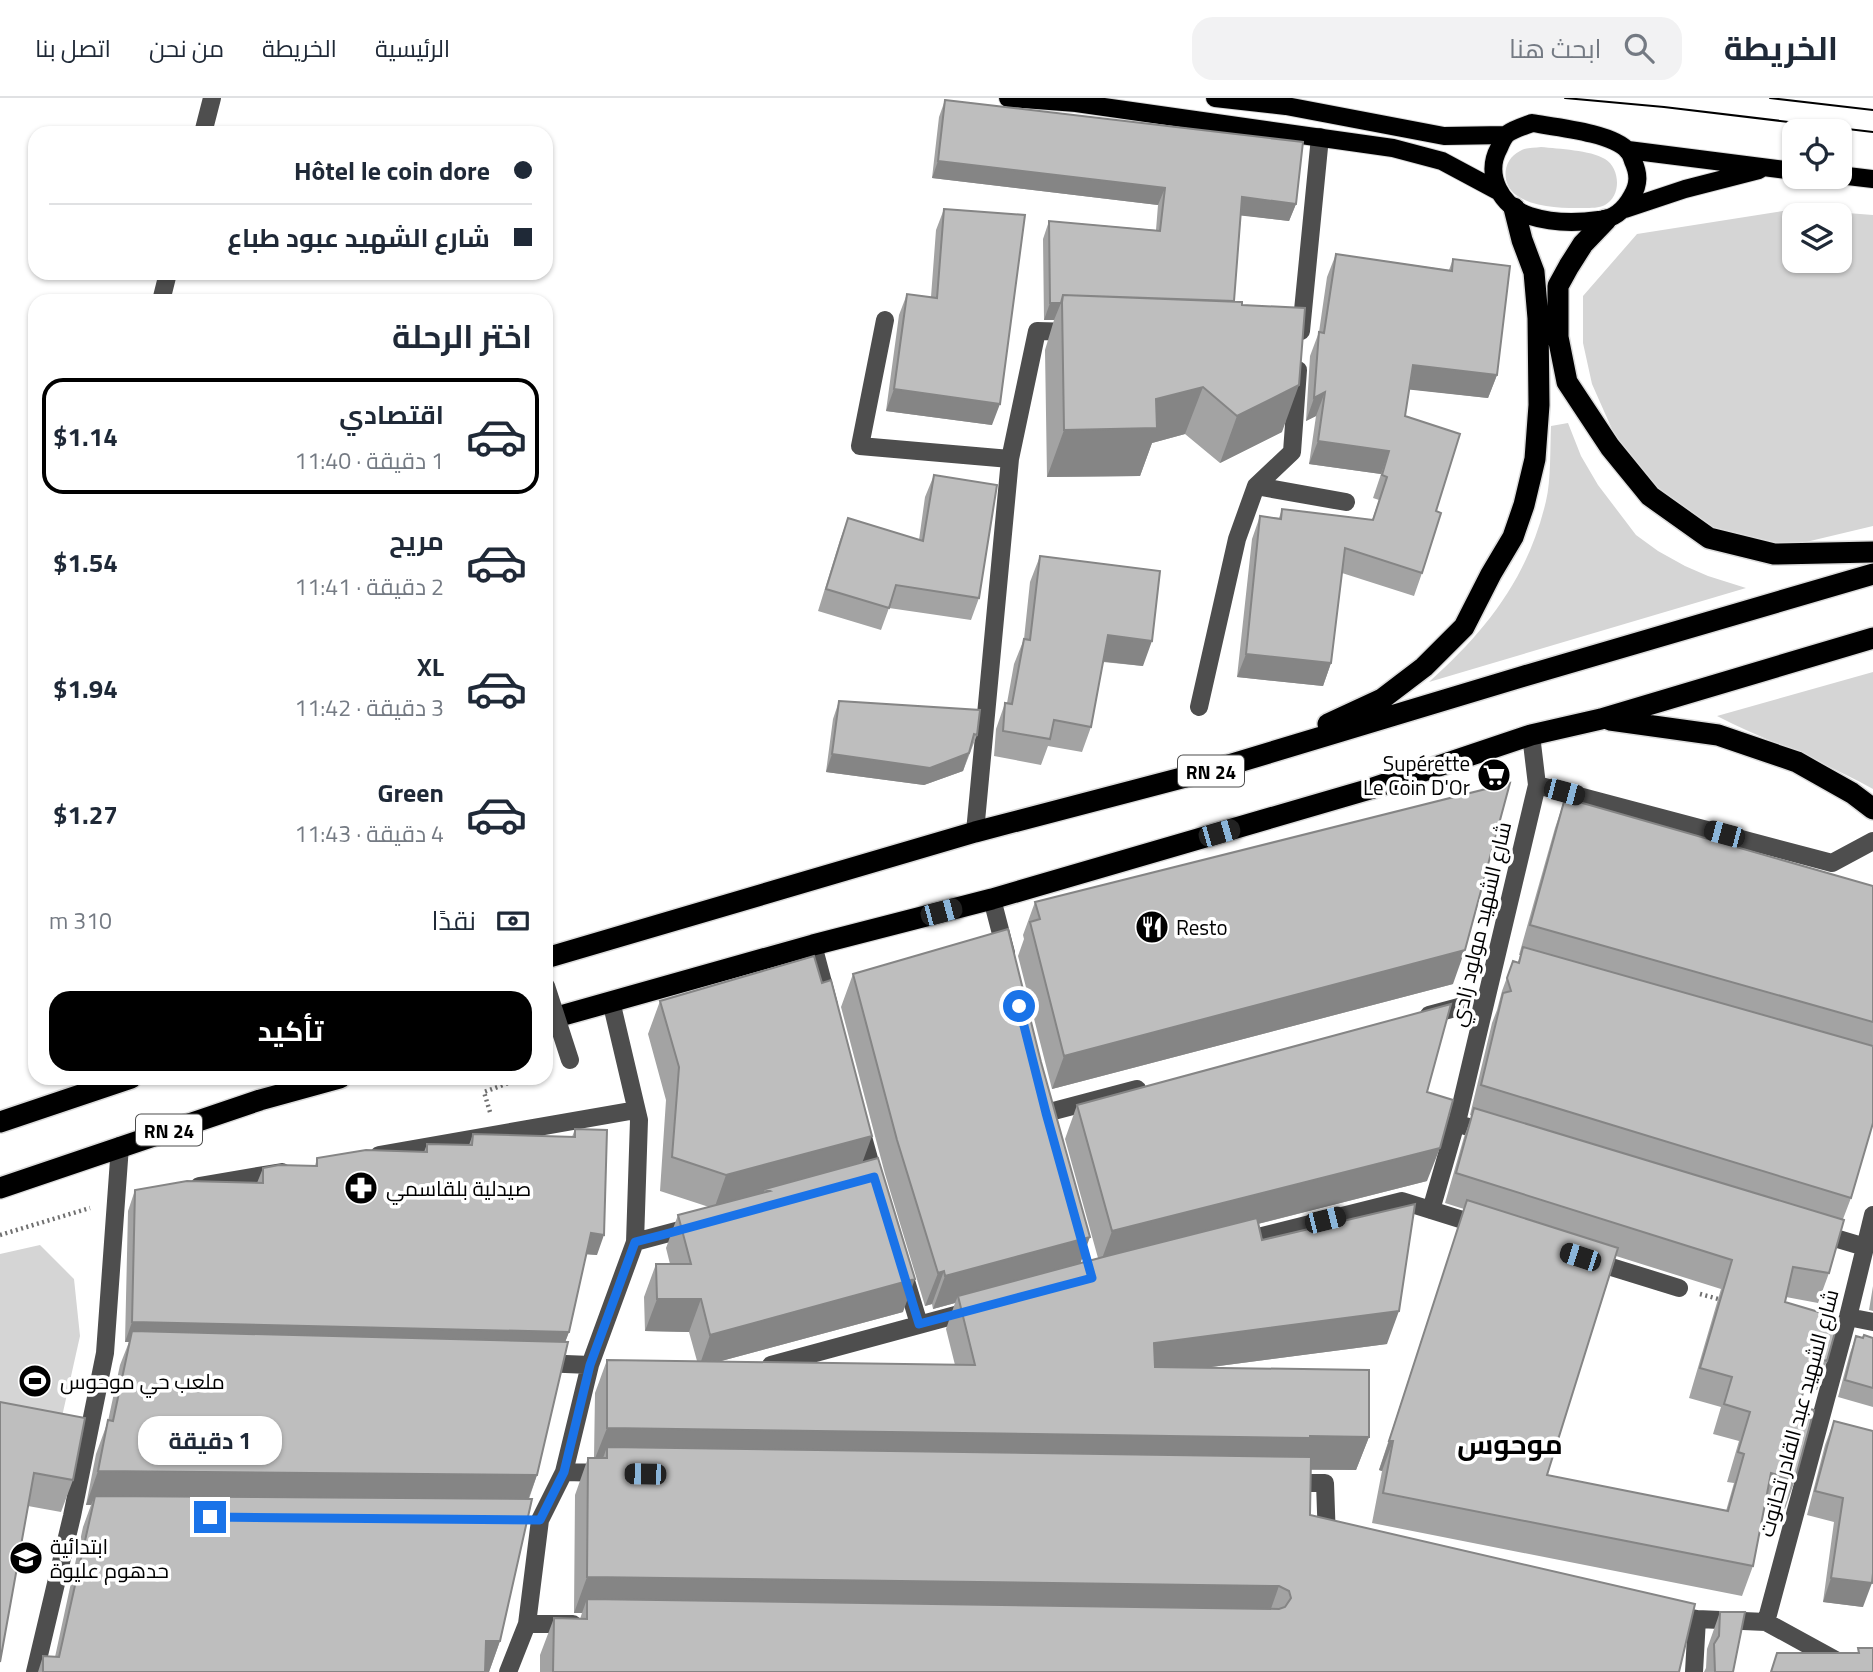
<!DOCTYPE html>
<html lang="ar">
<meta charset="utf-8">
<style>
body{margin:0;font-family:"Titillium Web",Cairo,sans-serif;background:#f2f2f3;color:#1f2937;direction:rtl;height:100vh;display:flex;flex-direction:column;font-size:26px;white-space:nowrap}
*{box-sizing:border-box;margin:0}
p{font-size:23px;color:#747a83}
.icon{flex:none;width:38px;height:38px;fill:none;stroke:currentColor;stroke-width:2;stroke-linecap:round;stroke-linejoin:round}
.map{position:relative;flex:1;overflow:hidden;direction:ltr}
.details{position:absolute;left:28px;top:196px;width:525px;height:791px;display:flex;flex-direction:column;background:#fff;border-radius:21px;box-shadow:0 2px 5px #0004;direction:rtl}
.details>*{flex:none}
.banner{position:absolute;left:28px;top:28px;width:525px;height:154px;border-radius:21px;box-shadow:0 2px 5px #0004;direction:rtl;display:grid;align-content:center;height:154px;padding:0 21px;background:#fff}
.fabs{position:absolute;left:1782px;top:21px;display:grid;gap:14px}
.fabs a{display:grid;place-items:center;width:70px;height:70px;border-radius:14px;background:#fff;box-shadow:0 2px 5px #0004;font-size:35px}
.end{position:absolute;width:32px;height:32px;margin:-16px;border:9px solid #1a73e8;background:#fff;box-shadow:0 0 0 4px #fff}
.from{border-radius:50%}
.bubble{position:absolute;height:49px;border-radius:21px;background:#fff;box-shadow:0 2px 5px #0004;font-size:23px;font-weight:700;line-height:49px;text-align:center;direction:rtl}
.car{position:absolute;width:21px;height:42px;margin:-21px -10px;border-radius:9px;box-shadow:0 0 5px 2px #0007;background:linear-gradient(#222 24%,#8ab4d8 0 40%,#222 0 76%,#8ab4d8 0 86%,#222 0)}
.banner b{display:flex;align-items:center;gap:24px;height:66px;font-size:26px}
.banner b+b{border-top:2px solid #e0e1e3}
.banner i{width:18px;height:18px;background:#1f2937}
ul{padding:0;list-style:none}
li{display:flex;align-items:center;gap:21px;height:116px;margin:0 14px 10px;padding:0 7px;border:4px solid transparent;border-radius:21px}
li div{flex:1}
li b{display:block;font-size:26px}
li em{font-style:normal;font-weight:700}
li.selected{border-color:#000}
li>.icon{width:63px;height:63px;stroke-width:1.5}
h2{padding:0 21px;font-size:32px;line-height:84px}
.pay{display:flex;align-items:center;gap:18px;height:77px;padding:0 21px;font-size:26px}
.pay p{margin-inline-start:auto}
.primary-button{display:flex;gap:14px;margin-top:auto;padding:14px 21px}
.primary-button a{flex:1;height:80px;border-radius:21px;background:#000;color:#fff;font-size:28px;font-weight:700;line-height:80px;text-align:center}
header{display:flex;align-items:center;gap:42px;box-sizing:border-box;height:98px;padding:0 35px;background:#fff;border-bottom:2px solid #e0e1e3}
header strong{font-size:33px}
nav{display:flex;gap:38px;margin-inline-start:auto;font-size:24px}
.search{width:490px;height:63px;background:#f2f2f3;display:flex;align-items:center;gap:18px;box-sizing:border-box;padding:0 24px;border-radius:21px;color:#747a83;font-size:26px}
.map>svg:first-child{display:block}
.green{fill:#d5d5d5;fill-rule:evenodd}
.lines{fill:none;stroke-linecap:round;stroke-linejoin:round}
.major-casing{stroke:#dbdbdb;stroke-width:20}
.highway-casing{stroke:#dbdbdb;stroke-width:24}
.path{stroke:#707070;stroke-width:4.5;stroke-dasharray:2 3.5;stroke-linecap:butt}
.minor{stroke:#4e4e4e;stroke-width:18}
.major{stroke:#000;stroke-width:18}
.highway{stroke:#000;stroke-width:21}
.tram{stroke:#000;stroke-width:2}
.minor-bridge{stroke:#4e4e4e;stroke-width:18}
.wall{fill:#a3a3a3;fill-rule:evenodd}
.shaded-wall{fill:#858585}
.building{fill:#bebebe;stroke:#858585;stroke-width:2}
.route{stroke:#1a73e8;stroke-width:9}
.labels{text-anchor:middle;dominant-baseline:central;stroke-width:7;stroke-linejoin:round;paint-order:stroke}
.shield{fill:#fff;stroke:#4c4c4c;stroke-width:2}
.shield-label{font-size:19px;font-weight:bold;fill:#000}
.poi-label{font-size:21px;fill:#000;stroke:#fff;text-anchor:start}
.street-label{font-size:21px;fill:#000;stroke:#fff}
.district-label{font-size:28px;font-weight:bold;fill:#000;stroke:#fff}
</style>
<header>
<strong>الخريطة</strong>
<div class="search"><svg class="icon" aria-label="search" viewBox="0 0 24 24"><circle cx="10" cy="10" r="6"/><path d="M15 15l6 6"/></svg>ابحث هنا</div>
<nav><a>الرئيسية</a><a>الخريطة</a><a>من نحن</a><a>اتصل بنا</a></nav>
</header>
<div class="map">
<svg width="1873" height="1574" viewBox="0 0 1873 1574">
<rect width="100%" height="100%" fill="#fff"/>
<!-- green -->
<path class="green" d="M1541,49C1559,51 1590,52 1605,61C1620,70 1622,98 1605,107C1599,110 1591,110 1584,110C1563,110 1534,110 1516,97C1500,85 1503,61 1520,53C1526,49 1534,50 1541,49Z
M1796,111L1873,117V428L1785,449L1720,436L1670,406L1623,356L1592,286L1583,245V198L1637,136ZM1794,117H1839V163H1794Z
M1568,325L1581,358L1598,387L1636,437L1658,453L1685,468L1708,478L1746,490L1429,584C1486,533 1528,480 1546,403C1551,382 1550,351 1551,328Z
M1873,574V691C1823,663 1768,644 1717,618Z
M40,1147L74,1181L80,1238L57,1341L0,1329V1156Z"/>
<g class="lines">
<defs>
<path id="major" d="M1008,0L1076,5L1393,50L1442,63L1498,93
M1215,0L1286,8L1444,38L1506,37
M1532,25C1555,29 1614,35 1628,53C1631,56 1632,60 1633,63C1639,76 1639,86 1632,98C1625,111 1615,121 1599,122C1577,125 1552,125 1530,118C1501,109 1484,77 1499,50C1501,45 1504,39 1507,36C1514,31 1524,28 1532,25Z
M1628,52L1794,73
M1839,77L1873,81
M1625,111L1685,91L1759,72"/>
<path id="highway" d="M1606,122L1583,146L1569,168L1558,188V239L1567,284L1610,349L1650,398L1709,440L1774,456L1873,454
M1610,622L1718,637L1797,664L1852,695L1873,711
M1328,626L1382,601L1424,569L1464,529L1491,476L1513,439L1524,407L1535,361L1539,307L1538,220L1534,174L1522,142L1514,110
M546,860L975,734L1212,672L1521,579L1873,476
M546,922L813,847L992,801L1370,691L1531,637L1601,621L1873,540
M0,1024L131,980
M0,1090L260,1002L340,980"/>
</defs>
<!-- major casing -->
<use href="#major" class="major-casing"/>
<!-- highway casing -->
<use href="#highway" class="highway-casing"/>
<!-- path -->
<path class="path" d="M490,1014L484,994L522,980
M0,1137L90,1110
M1700,1196L1722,1202"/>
<!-- minor -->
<path class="minor" d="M203,35L212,0
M161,203L168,175
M885,222L860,348L1010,361
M1301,233L1320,39
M1256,388L1346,404
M1199,609L1237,441L1256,388L1292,354L1298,272
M1537,687L1832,765L1873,743
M975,734L1010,361L1037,233L1074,234
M992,801L1006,855
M813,847L829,907
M1429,917L1485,902
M1046,1015L1137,991
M1457,1024L1537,687L1531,637
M861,1032L876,1086
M379,1057L636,1012
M199,1088L282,1074
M1431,1112L1456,1025L1490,1036
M1818,1135L1865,1149
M635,1144L695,1128
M1238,1144L1402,1103L1482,1128
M1592,1163L1679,1190
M903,1173L919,1226
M1848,1219L1873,1224
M541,1265L590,1267
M771,1267L974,1212
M564,1374L606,1375
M1288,1385H1325L1327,1442H1329
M1671,1516L1697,1521L1766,1524L1839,1564L1873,1563
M1766,1524L1848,1219L1873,1117
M527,1526H573
M35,1574L72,1418L105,1255L120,1048
M508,1574L527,1526L540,1422L564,1374L590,1267L635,1144L639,1022L611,903
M1694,1574L1697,1521"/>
<!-- major -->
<use href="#major" class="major"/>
<!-- highway -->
<use href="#highway" class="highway"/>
<!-- tram -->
<path class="tram" d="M1565,0L1664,9L1873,34
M1770,0L1873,12"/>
<!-- minor-bridge -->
<path class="minor-bridge" d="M546,888L570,962"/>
</g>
<!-- wall -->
<path class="wall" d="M945,2L1296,106L1289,123L1241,117L1234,203L1242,207L1282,334L1220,365L1185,336L1152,345L1140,378L1047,379L1045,252L1054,222H1044L1043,141L1049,123L1156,132L1158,107L932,80L939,19Z
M944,111L992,327L886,313L899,217L907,196L931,199L936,132Z
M1336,156L1449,172L1453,161L1497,277L1488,300L1409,291L1405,318L1436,413L1422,475L1414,498L1342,475L1331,565L1323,588L1237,579L1252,441L1260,418L1279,420L1282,411L1372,422L1379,402L1373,400L1381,376L1309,366L1316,318L1306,323L1310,258L1319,234L1327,179Z
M934,377L979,500L971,522L889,510L881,532L818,513L840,442L848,420L919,442L925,399Z
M1040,458L1143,568L1103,564L1091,629L1082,654L1048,648L1041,667L994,658L996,631L1005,605H1007L1014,566L1024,541L1030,484Z
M839,603L977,637L963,673L924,687L826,674L833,621Z
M1565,700L1873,788V1025L1851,1100L1843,1121L1829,1175L1818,1205L1786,1199L1785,1204L1827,1263L1817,1292L1805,1289L1799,1308L1795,1382L1785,1411L1765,1406L1753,1468L1742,1498L1372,1425L1382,1373L1379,1372L1464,1111L1445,1105L1464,1039L1472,1018L1470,1017L1492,925L1497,912L1502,893L1513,863L1518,864L1520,857H1519L1555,730ZM1616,1158L1721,1191L1689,1300L1721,1309L1713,1336L1739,1343L1727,1384L1734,1385L1726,1413L1547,1377Z
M1035,804L1453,886L1052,991L1018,858L1024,841L1023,837Z
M853,876L1081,1165L1098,1160L1065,1041L1077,1007L1427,994V1083L1258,1126L1262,1142L1387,1246L1204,1270L1369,1339L1356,1372H1311L1310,1417L1679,1574H540V1557L554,1520L580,1521L582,1515H574L575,1397L588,1360H594L595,1295L607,1262L697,1263L689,1234L645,1233L644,1199L656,1166H670L666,1150L678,1117L709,1109L660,1093L666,1002L648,936L660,903L862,1065L903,1214L721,1263L955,1267L946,1231L955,1205L933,1211L932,1206L925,1208L885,1076L841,909Z
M575,1031L597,1157L586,1156L569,1234L565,1244L537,1377L529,1401L500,1543L489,1574H38L43,1558L55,1559L83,1429L91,1407H86L96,1356L108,1323L120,1267L129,1244H125L128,1113L135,1092L257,1085L263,1070L315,1068L317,1060L424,1054L427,1046L469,1047L473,1036L572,1039Z
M1873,1188V1213L1869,1212Z
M1856,1238L1863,1240H1873V1309L1838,1299L1850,1255Z
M0,1304L73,1382L61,1414L28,1408Z
M1834,1323L1863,1509L1823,1504L1834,1424L1807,1417L1825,1347Z
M1720,1514L1733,1574H1704L1706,1570L1707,1551Z"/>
<!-- shaded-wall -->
<path class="shaded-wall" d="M938,63L1165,90L1158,107L932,80Z
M1242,99L1296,106L1289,123L1236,117Z
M1050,205H1061L1054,222H1044Z
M1413,267L1497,277L1488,300L1404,291Z
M1299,287L1282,334L1220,365L1237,318Z
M1203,289L1185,336L1152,345L1140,378L1047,379L1064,332L1156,301Z
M894,291L1000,306L992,327L886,313Z
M1325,294L1316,318L1306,323L1314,300Z
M1318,343L1389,353L1381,376L1309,366Z
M1108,537L1152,543L1143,568L1099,563Z
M1246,556L1331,565L1323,588L1237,579Z
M969,655L963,673L924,687L826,674L832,656Z
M1465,852L1453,886L1052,991L1064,958Z
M872,1038L860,1071L765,1091L763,1097L714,1111L726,1077Z
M1440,1050L1427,1083L1100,1166L1112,1133Z
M591,1135L604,1137L597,1157L583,1156Z
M1090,1139L1078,1172L958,1198L955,1205L933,1211L945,1178Z
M944,1173L932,1206L925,1208L938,1175Z
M915,1181L903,1214L699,1269L710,1237Z
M657,1201H701L689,1234L645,1233Z
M1399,1213L1387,1246L1142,1278L1154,1245Z
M132,1224L569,1234L561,1255L132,1233L129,1244H125Z
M607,1330L1310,1338L1369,1339L1356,1372L1298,1371L607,1349L602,1363H594Z
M1389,1343H1393L1382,1373L1379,1372Z
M98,1373L537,1377L525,1410L95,1398L91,1407H86Z
M587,1479L1279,1488L1266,1525L587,1501L582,1515H574Z
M1831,1480L1872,1485L1863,1509L1823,1504Z
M486,1543H500L489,1574H475Z"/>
<!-- building -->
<path class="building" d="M945,2L1303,44L1296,106L1242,99L1234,203L1063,197L1061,205H1050L1049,123L1160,133L1165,90L938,63Z
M944,111L1025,117L1000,306L894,291L907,196L937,200Z
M1336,156L1452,173L1453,161L1510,168L1497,277L1413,267L1405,318L1460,336L1436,413L1441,415L1422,475L1345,450L1331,565L1246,556L1260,418L1281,421L1282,411L1373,422L1387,379L1382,377L1389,353L1318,343L1325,294L1314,300L1319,234L1324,235Z
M1063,197L1242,204V207L1305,210L1299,287L1237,318L1203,289L1156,301L1157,330L1064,332L1062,204Z
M934,377L997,387L979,500L896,487L889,510L826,491L848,420L923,443Z
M1040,458L1160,473L1152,543L1108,537L1091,629L1054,622L1050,641L1003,633L1005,605L1012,606L1024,541L1030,542Z
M839,603L980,612L977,637L974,636L969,655L930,670L832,656Z
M1510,685L1465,852L1064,958L1030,824L1040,821L1035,804Z
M1565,700L1873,788V924L1530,827Z
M1008,831L1041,964L1090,1139L945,1178L944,1173L938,1175L897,1042L853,876Z
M1523,849L1873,948V1025L1851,1100L1481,987L1503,895L1511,893L1507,880L1513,863L1519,865Z
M814,858L822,885L831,882L872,1038L726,1077L672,1059L679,969L660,903Z
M1451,906L1427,994L1453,1002L1440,1050L1112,1133L1077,1007Z
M1474,1010L1844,1122L1829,1175L1793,1169L1785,1204L1839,1220L1827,1263L1814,1259L1799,1308L1814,1312L1795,1382L1771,1375L1753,1468L1383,1395L1393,1343H1389L1467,1102L1618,1150L1547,1377L1728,1413L1744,1356L1738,1354L1750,1314L1724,1306L1732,1279L1700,1270L1732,1162L1456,1075Z
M575,1031L607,1032L604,1137L591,1135L569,1234L132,1224L135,1092L187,1083L263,1085V1070L279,1067L317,1068V1060L366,1052L427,1054V1046L472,1047L473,1036L575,1039Z
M878,1060L915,1181L710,1237L701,1201H657L656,1166H691L678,1117L770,1093L765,1091Z
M1415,1106L1399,1213L1154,1245L1155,1269L1369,1272V1339L1310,1338V1340L607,1330V1262L975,1267L958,1198L1107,1158L1257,1120L1262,1142Z
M132,1233L568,1244L537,1377L98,1373L108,1322L113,1323Z
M1864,1237L1873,1240V1290L1845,1282L1856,1238L1863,1240Z
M0,1304L85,1320L73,1382L34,1375L0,1564Z
M1834,1323L1873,1333V1475L1872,1485L1831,1480L1843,1400L1815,1393Z
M607,1349L1311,1359L1310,1417L1695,1506L1679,1574H553L554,1520L587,1521V1501L1279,1511L1285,1509L1291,1500L1289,1493L1279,1488L587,1479L588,1360H607Z
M95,1398L532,1401L500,1543H486L485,1574H43V1558L59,1559Z
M1720,1514H1745L1733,1574H1715L1714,1546L1719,1538Z
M1858,1550H1873V1574H1771L1777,1555H1859Z"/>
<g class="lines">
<!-- route -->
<path class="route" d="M210,1419L540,1422L564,1374L590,1267L635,1144L662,1137L874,1079L919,1226L1092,1180L1046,1015L1019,908"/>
</g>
<!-- icons -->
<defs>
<symbol id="supermarket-disc" viewBox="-11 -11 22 22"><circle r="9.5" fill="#000" stroke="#fff"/><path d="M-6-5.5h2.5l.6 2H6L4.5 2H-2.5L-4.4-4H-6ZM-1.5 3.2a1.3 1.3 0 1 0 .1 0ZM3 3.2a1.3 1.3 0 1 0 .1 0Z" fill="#fff"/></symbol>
<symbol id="restaurant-disc" viewBox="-11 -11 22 22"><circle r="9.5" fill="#000" stroke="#fff"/><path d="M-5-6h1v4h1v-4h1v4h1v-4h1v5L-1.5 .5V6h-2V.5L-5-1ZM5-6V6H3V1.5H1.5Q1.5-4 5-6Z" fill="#fff"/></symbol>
<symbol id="pharmacy-disc" viewBox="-11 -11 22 22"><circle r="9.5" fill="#000" stroke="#fff"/><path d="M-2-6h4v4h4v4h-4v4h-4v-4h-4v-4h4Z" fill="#fff"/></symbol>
<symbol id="stadium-disc" viewBox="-11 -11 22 22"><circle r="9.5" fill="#000" stroke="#fff"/><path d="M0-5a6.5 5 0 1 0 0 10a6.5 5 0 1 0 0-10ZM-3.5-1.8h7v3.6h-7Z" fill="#fff"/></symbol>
<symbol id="school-disc" viewBox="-11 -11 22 22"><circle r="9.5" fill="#000" stroke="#fff"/><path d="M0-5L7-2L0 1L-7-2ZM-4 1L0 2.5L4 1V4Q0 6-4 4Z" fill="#fff"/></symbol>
</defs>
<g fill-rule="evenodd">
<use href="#supermarket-disc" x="1475" y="658" width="38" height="38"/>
<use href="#restaurant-disc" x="1133" y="810" width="38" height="38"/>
<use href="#pharmacy-disc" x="342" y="1071" width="38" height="38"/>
<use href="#stadium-disc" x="16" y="1264" width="38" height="38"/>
<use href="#school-disc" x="7" y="1441" width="38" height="38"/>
</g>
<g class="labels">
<!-- shield labels -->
<g class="shield">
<rect x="1178" y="657.5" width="66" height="31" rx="5"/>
<rect x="136" y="1016.5" width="66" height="31" rx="5"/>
</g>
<g class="shield-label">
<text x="1211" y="673">RN 24</text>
<text x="169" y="1032">RN 24</text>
</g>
<!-- poi labels -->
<g class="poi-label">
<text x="1470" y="665" text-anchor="end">Supérette<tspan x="1470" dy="24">Le Coin D'Or</tspan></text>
<text x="1176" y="829">Resto</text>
<text x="386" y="1090">صيدلية بلقاسمي</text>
<text x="60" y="1283">ملعب حي موحوس</text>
<text x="50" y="1448">ابتدائية<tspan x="50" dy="24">حدهوم عليوة</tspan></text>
</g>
<!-- street labels -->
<g class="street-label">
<text transform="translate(1480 826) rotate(-77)">شارع الشهيد مولود زادي</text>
<text transform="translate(1798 1315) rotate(-75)">شارع الشهيد عبد القادر تحانوت</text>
</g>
<!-- district labels -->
<g class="district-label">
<text x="1510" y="1345">موحوس</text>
</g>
</g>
</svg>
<div class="fabs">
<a><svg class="icon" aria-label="locate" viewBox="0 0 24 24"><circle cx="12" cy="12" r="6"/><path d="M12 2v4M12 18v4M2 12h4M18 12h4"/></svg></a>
<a><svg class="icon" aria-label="layers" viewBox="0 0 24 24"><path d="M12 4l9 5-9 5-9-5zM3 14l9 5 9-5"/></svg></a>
</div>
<i class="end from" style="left:1019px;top:908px"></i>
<i class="end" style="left:210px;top:1419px"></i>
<div class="bubble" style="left:138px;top:1318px;width:144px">1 دقيقة</div>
<i class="car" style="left:1564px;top:694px;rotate:105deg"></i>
<i class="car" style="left:1219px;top:735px;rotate:74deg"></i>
<i class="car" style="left:1724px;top:736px;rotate:285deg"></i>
<i class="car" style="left:941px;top:814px;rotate:75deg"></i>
<i class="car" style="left:1325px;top:1122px;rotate:76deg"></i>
<i class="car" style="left:1580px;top:1159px;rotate:288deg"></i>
<i class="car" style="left:645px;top:1376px;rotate:271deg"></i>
<div class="banner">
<b><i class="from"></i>Hôtel le coin dore</b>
<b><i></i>شارع الشهيد عبود طباع</b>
</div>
<section class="details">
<h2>اختر الرحلة</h2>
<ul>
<li class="selected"><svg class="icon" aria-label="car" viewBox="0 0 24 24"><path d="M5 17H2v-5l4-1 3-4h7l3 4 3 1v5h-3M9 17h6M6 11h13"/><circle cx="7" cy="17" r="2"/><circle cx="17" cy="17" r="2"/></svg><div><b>اقتصادي</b><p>1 دقيقة · 11:40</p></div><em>$1.14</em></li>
<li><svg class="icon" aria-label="car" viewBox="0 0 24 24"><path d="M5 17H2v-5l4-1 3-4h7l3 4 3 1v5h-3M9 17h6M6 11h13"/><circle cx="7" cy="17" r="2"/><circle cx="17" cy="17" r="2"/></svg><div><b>مريح</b><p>2 دقيقة · 11:41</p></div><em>$1.54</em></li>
<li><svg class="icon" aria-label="car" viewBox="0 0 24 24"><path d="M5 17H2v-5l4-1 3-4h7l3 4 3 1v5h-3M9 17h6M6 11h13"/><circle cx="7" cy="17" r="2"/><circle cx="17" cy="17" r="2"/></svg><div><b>XL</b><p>3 دقيقة · 11:42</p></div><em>$1.94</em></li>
<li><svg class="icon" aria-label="car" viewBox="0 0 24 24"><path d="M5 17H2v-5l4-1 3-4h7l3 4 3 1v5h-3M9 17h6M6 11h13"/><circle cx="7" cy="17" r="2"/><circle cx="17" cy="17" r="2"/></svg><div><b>Green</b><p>4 دقيقة · 11:43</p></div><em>$1.27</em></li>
</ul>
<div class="pay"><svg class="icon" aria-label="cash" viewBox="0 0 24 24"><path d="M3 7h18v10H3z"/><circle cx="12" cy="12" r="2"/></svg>نقدًا<p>310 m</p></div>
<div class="primary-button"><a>تأكيد</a></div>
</section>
</div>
